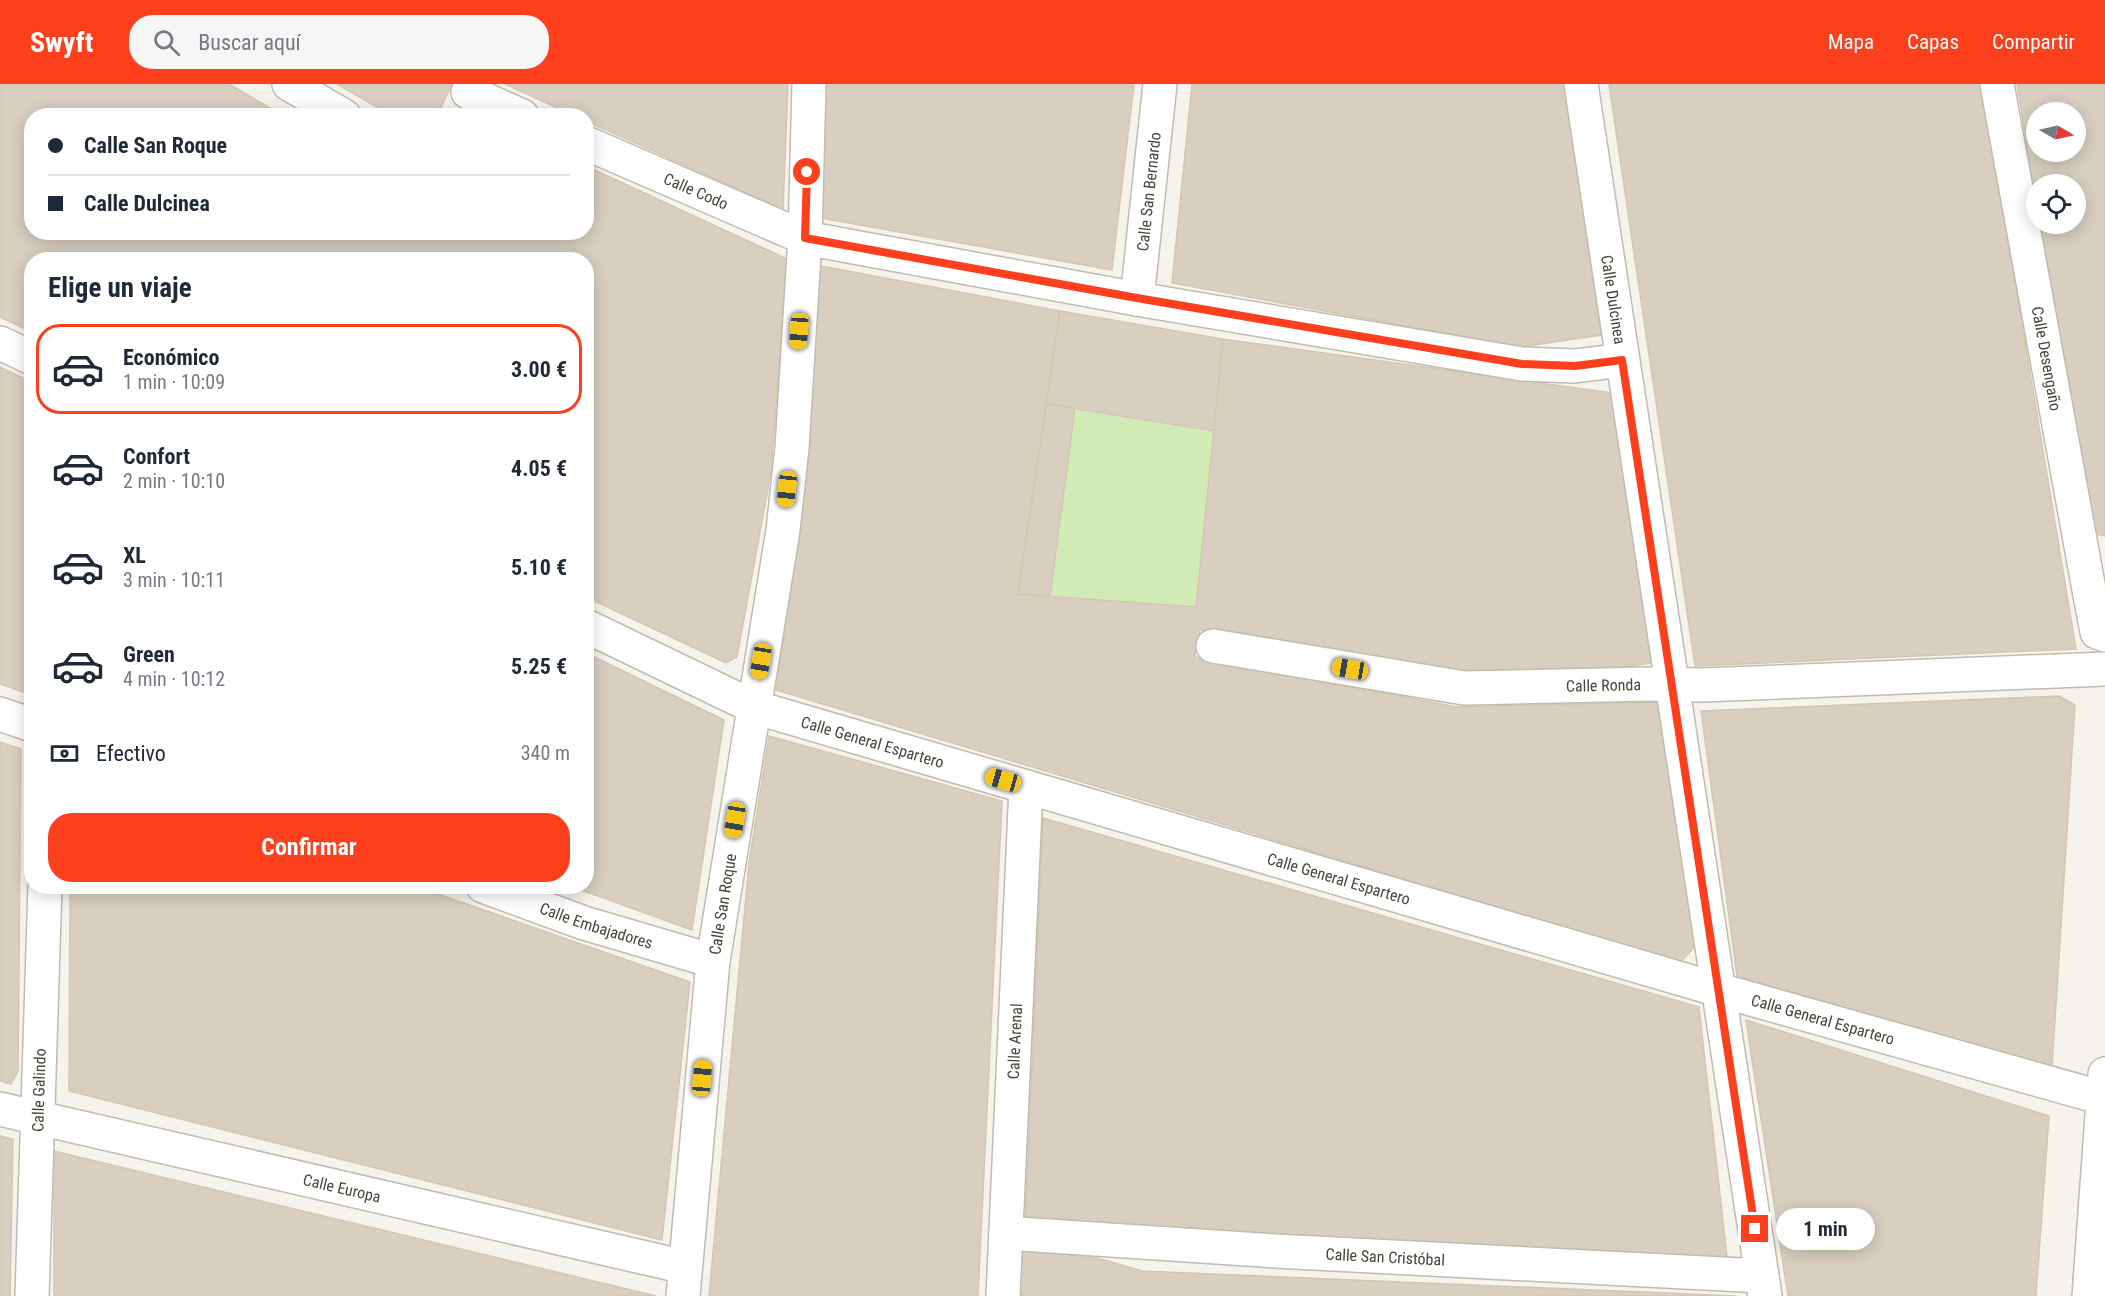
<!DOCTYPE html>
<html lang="es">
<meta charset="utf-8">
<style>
body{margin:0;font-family:"Roboto Condensed",sans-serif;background:#f6f6f7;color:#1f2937;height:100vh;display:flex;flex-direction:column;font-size:22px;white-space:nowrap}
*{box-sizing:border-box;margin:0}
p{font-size:20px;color:#747a83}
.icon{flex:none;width:33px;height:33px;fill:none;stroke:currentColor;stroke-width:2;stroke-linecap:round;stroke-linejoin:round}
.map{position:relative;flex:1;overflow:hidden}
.sheet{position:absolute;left:24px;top:168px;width:570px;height:642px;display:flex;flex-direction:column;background:#fff;border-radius:24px;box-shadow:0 3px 15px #0003}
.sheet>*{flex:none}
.top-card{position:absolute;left:24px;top:24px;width:570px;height:132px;border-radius:24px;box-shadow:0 3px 15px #0003;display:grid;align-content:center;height:132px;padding:0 24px;background:#fff}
.needle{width:39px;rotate:99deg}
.fabs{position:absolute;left:2026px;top:18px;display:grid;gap:12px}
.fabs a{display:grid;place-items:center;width:60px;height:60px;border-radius:50%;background:#fff;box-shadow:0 3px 15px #0003;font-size:30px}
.end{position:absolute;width:27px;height:27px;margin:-14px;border:8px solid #fc3f1d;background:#fff;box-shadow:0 0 0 3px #fff}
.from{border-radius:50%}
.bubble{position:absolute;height:42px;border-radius:21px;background:#fff;box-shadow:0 3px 15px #0003;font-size:20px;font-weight:700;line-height:42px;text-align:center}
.car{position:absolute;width:18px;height:36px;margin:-18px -9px;border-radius:8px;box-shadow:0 0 4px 2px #0007;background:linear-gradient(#f5c518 24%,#345 0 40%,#f5c518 0 76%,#345 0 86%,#f5c518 0)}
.top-card b{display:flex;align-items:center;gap:21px;height:57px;font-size:22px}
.top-card b+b{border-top:2px solid #e0e1e3}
.top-card i{width:15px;height:15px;background:#1f2937}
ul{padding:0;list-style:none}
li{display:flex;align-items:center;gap:18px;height:90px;margin:0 12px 9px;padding:0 12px;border:3px solid transparent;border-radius:24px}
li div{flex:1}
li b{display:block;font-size:22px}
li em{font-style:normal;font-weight:700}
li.on{border-color:#fc3f1d}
li>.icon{width:54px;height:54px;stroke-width:1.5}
h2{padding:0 24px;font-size:27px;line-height:72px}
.pay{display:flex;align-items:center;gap:15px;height:66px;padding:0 24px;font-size:22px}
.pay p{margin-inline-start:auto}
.cta{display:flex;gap:12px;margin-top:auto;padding:12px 24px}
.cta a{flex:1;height:69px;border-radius:24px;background:#fc3f1d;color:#fff;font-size:24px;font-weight:700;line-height:69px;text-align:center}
header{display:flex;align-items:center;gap:36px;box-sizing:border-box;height:84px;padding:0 30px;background:#fc3f1d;color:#fff}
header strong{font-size:28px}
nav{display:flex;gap:33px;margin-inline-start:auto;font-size:21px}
.search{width:420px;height:54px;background:#f6f6f7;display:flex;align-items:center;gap:15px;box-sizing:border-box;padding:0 21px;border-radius:24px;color:#747a83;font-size:22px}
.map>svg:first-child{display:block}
.green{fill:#d2eab5}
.building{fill:#d8cfc1;stroke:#d3c7b4;stroke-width:1.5;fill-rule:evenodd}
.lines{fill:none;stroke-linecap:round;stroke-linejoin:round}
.street-casing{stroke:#c2bbae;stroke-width:36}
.street{stroke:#fff;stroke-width:33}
.route{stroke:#fc3f1d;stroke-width:8}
.labels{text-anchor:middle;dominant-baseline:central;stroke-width:4.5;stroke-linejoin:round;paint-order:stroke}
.street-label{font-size:16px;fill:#4b4439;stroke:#fff}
</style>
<header>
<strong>Swyft</strong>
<div class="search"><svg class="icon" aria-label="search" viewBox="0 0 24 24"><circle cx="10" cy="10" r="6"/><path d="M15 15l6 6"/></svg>Buscar aquí</div>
<nav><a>Mapa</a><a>Capas</a><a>Compartir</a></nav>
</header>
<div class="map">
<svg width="2105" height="1212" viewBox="0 0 2105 1212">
<rect width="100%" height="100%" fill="#f6f3ec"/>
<!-- green -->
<path class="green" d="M1075,324L1214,347L1196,523L1050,512Z"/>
<!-- building -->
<path class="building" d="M0,0H229L284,32H32V148H586V82L787,175L771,388L737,573L726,579L586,513V176H32V248L0,233Z
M337,0H452L437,32H392Z
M505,0H788L783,125L586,37V32H575Z
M824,0H1134L1112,186L820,134Z
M1192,0H1565L1601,251L1521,263L1172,199Z
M1609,0H1982L2076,565L1695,582Z
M2017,0H2105V452L2092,449L2040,140H2076V100H2037V120ZM2037,28H2076V68H2037Z
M816,181L1060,227L1018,510L1196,523L1223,255L1612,309L1651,579L1573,590L1463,589L1200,546L1195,573L1457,623L1657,618L1696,861L1681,878L776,606L800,442Z
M1060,227L1223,255L1214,347L1046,320Z
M0,283L32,298V611L0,600Z
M1046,320L1075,324L1050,512L1018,510Z
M586,569L724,636L692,846L570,802H586Z
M2059,612L2075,621L2052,983L1737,892L1701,627Z
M769,652L1002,717L978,1212H709L749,779Z
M0,658L21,665L18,987L11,1000L0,997Z
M1043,734L1699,923L1727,1173L1025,1140Z
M70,802H415L690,898L662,1156L69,1007Z
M1746,936L2049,1032L2036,1212H1788Z
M0,1052L13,1055L10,1212H0Z
M54,1067L656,1212H54Z
M1020,1164L1076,1168L1142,1187L1736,1212H1019Z"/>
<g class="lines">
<defs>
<g id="street">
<path d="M289,0L344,32"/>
<path id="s1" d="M1581,0L1765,1212"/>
<path id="s2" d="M1997,0L2090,511L2097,548L2105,551"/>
<path d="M468,8L522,32"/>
<path id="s3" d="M586,59L805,154L1137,215L1522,280L1575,282L1622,276"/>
<path id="s4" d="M1137,215L1160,0"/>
<path d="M0,259L32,274"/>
<path id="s5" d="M586,542L754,623L1719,906L2103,1014"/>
<path id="s6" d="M1213,562L1464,604L1647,600L1703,601L2105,585"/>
<path d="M0,630L32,641"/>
<path id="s7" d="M483,802L584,839L713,877"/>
<path id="s8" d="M0,1025L685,1183"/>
<path id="s9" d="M1006,1149L1275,1167L1762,1192"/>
<path id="s10" d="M32,1212L45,802"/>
<path id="s11" d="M683,1212L713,877L783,446L792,364L805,154L809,0"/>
<path id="s12" d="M1003,1212L1026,703"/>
<path d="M2089,1212L2105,990"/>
</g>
</defs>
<!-- street casing -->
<use href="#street" class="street-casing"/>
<!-- street -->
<use href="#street" class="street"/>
</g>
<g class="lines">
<!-- route -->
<path class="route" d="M807,88L805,154L1137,214L1522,280L1575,282L1622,276L1755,1145"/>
</g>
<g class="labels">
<!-- street labels -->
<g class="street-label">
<text stroke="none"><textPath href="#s3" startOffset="120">Calle Codo</textPath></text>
<text stroke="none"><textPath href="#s4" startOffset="108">Calle San Bernardo</textPath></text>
<text stroke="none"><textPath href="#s1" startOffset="218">Calle Dulcinea</textPath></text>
<text stroke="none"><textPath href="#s2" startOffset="279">Calle Desengaño</textPath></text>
<text stroke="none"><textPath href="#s6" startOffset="394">Calle Ronda</textPath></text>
<text stroke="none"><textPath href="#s5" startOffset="310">Calle General Espartero</textPath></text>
<text stroke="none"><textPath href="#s5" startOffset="796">Calle General Espartero</textPath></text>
<text stroke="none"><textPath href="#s11" startOffset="394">Calle San Roque</textPath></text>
<text stroke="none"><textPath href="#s7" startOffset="120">Calle Embajadores</textPath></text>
<text stroke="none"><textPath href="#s5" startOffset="1300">Calle General Espartero</textPath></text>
<text stroke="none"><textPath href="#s12" startOffset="255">Calle Arenal</textPath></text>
<text stroke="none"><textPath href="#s10" startOffset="206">Calle Galindo</textPath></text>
<text stroke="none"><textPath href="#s8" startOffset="351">Calle Europa</textPath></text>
<text stroke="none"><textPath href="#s9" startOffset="380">Calle San Cristóbal</textPath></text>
</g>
</g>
</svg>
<div class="fabs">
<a><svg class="needle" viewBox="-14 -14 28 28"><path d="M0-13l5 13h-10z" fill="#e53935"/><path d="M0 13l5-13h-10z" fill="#747a83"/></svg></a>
<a><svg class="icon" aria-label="locate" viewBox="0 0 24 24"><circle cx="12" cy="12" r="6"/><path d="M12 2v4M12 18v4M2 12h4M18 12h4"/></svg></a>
</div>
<i class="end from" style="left:807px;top:88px"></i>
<i class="end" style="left:1755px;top:1145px"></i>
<div class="bubble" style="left:1776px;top:1124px;width:99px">1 min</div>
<i class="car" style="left:799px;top:247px;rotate:184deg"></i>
<i class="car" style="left:787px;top:405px;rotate:186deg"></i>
<i class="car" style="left:761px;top:577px;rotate:189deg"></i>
<i class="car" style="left:1350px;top:585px;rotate:280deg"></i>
<i class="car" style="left:1003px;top:696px;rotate:286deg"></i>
<i class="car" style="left:735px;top:736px;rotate:189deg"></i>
<i class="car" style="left:702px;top:994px;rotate:5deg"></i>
<div class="top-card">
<b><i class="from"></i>Calle San Roque</b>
<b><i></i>Calle Dulcinea</b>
</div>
<section class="sheet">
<h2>Elige un viaje</h2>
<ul>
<li class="on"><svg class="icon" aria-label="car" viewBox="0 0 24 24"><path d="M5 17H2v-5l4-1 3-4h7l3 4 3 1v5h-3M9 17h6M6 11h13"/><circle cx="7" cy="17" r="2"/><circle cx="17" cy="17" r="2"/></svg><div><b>Económico</b><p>1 min · 10:09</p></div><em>3.00 €</em></li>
<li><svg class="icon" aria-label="car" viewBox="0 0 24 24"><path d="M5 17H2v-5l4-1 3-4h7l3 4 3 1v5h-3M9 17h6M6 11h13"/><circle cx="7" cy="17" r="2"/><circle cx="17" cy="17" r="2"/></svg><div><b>Confort</b><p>2 min · 10:10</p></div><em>4.05 €</em></li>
<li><svg class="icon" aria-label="car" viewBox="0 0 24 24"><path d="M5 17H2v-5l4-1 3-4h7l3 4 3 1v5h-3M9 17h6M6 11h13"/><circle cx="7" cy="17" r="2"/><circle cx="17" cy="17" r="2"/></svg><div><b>XL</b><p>3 min · 10:11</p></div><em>5.10 €</em></li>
<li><svg class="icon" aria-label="car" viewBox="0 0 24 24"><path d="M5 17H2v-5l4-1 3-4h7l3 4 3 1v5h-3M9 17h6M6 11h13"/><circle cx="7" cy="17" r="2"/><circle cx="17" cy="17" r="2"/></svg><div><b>Green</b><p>4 min · 10:12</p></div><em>5.25 €</em></li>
</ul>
<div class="pay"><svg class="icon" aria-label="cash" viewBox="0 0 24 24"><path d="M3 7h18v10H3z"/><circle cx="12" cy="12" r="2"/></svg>Efectivo<p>340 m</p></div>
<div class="cta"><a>Confirmar</a></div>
</section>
</div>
